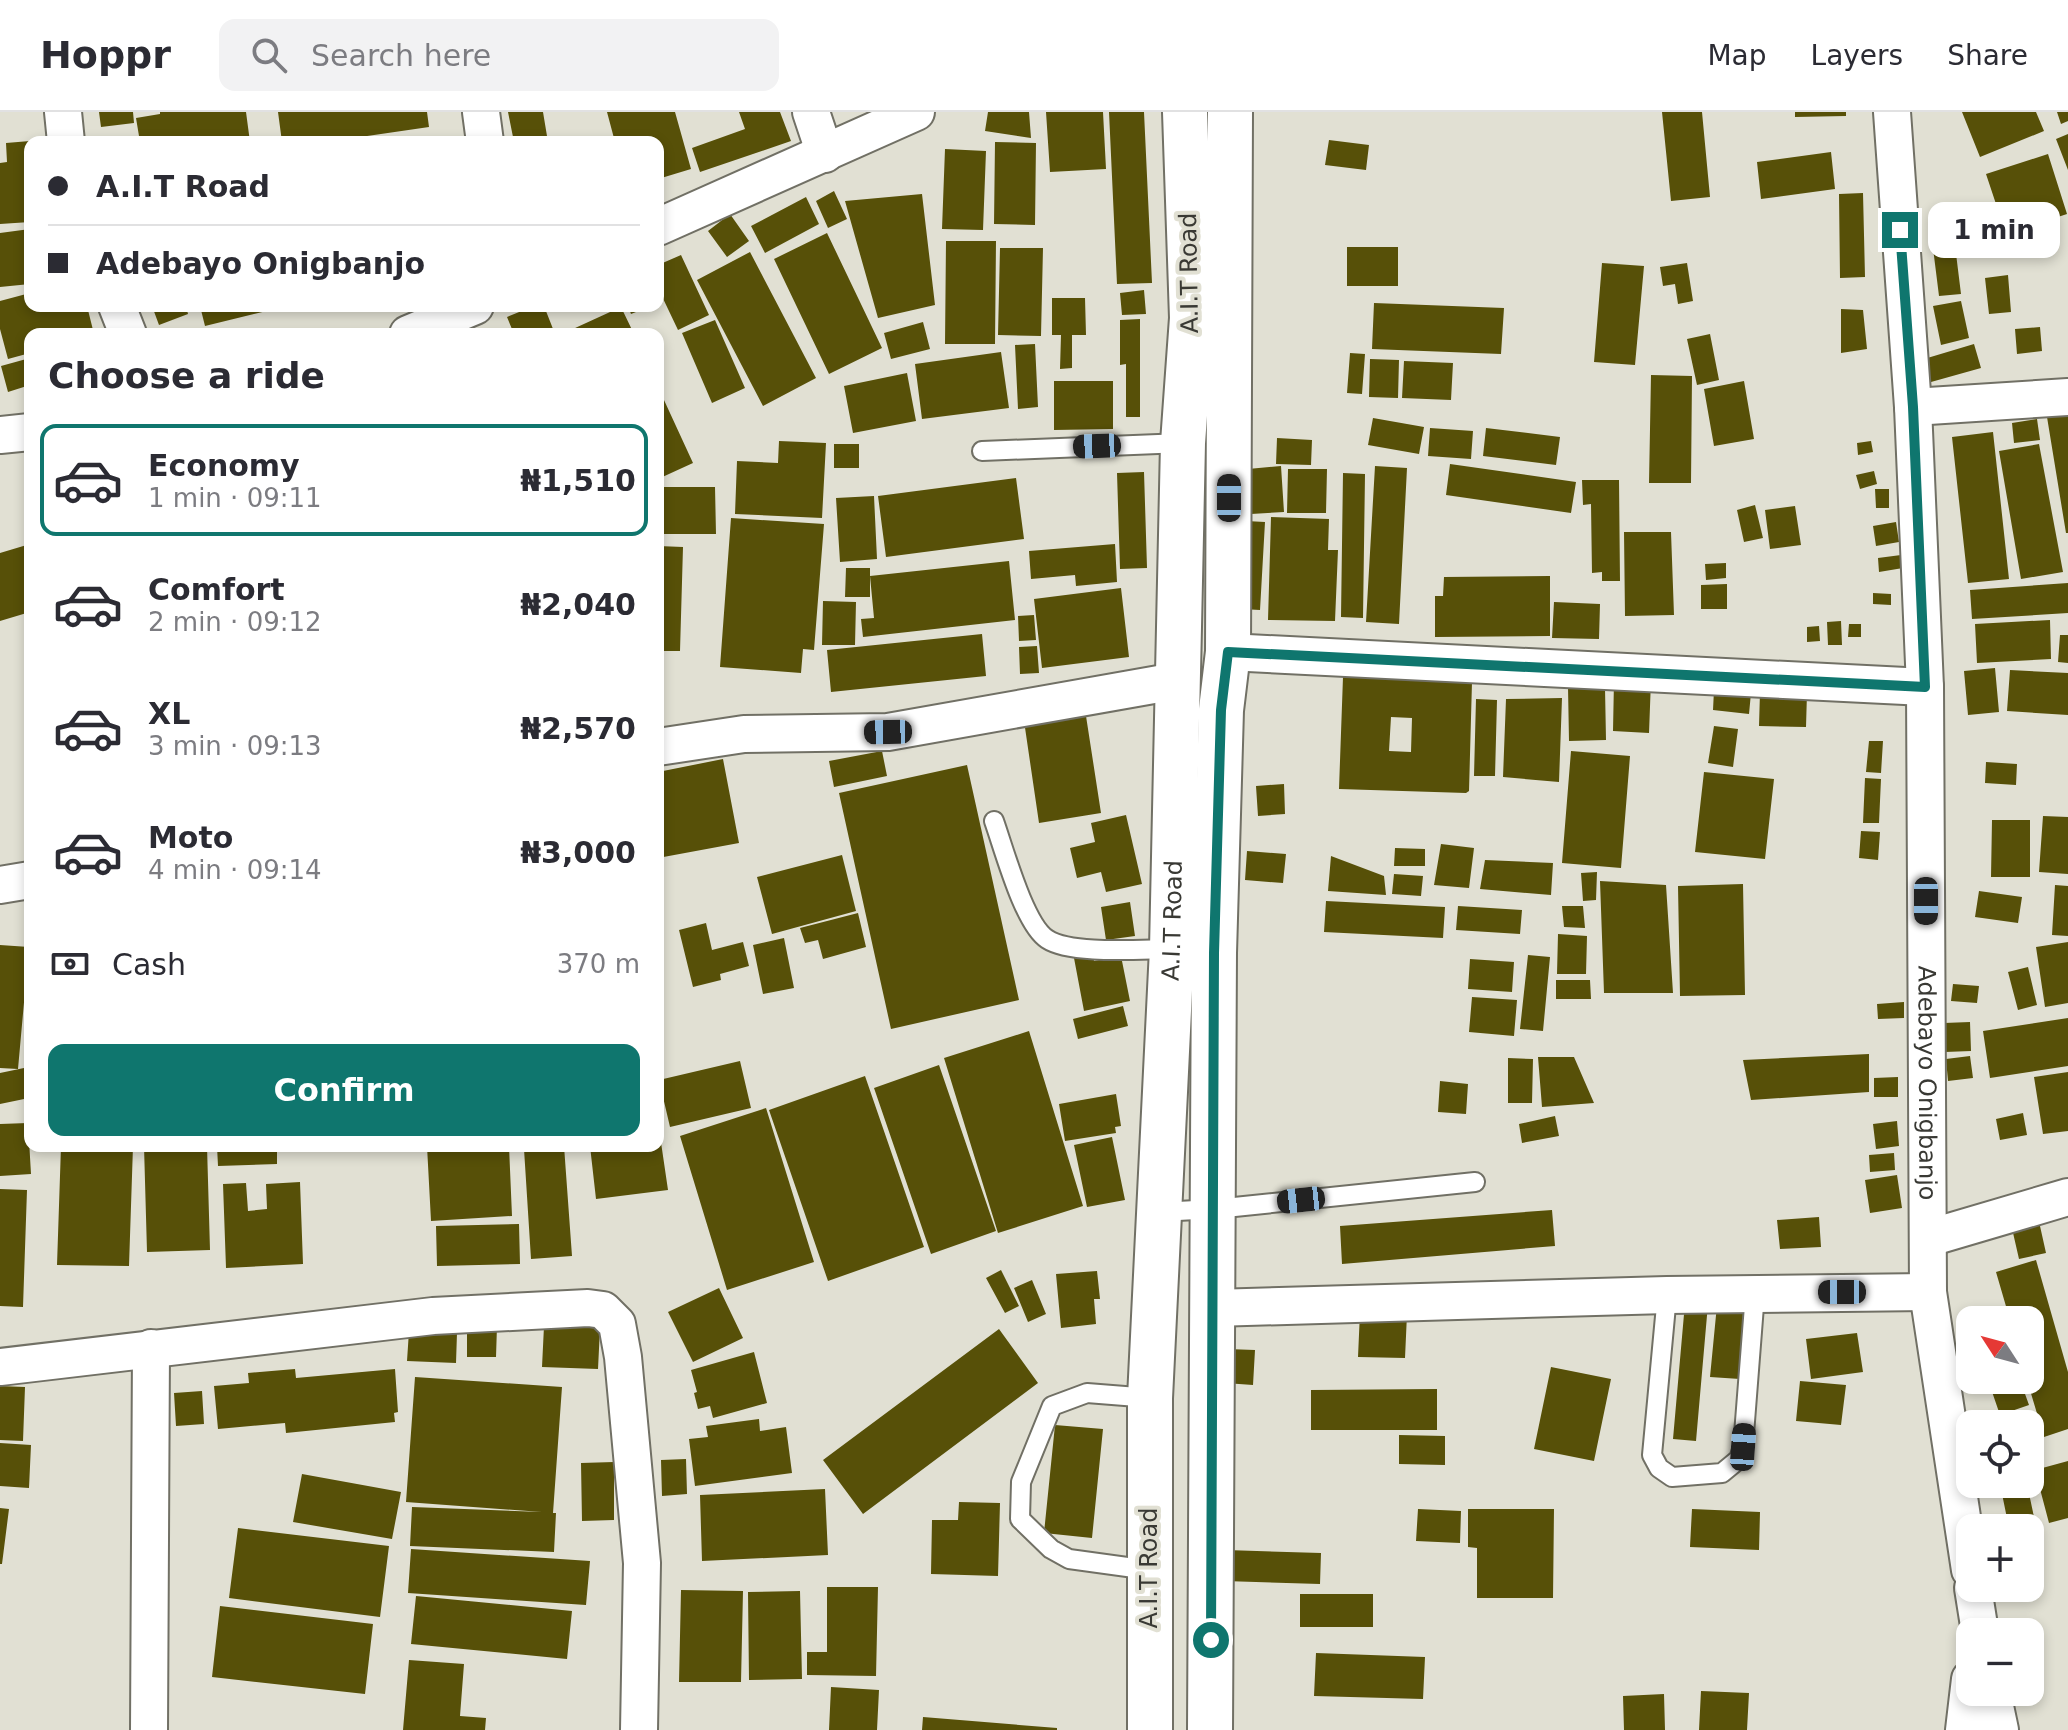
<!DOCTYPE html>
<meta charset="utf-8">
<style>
body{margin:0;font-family:"DejaVu Sans",sans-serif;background:#f2f2f3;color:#2b2b33;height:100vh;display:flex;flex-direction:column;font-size:30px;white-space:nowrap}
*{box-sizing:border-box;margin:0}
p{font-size:26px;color:#7c7c81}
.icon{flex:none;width:44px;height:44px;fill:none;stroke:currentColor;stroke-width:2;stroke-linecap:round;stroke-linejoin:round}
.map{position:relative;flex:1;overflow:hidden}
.sheet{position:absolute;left:24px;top:216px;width:640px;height:824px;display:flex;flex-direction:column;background:#fff;border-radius:16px;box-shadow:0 4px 12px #0003}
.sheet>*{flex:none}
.hud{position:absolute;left:24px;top:24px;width:640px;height:176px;border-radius:16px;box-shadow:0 4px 12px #0003;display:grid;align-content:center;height:176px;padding:0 24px;background:#fff}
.needle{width:52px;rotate:306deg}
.buttons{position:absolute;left:1956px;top:1194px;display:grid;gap:16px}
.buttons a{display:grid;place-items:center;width:88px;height:88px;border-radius:16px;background:#fff;box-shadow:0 4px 12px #0003;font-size:40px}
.end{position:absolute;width:36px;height:36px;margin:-18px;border:10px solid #0f766e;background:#fff;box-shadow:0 0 0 4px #fff}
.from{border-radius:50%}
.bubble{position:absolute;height:56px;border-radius:16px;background:#fff;box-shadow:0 4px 12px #0003;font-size:26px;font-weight:800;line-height:56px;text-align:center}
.car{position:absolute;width:24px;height:48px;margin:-24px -12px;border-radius:10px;box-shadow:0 0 6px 2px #0007;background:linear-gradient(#222 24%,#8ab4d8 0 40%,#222 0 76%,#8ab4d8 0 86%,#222 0)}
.hud b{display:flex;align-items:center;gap:28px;height:76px;font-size:30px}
.hud b+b{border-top:2px solid #e1e1e2}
.hud i{width:20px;height:20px;background:#2b2b33}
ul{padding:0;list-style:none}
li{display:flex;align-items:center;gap:24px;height:112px;margin:0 16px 12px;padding:0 8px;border:4px solid transparent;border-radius:16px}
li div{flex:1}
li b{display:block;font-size:30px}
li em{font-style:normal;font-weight:800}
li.active{border-color:#0f766e}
li>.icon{width:72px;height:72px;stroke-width:1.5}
h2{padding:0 24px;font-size:36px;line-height:96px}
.pay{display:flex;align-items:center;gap:20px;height:88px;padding:0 24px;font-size:30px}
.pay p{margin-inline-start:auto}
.action{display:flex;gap:16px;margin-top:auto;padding:16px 24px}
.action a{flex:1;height:92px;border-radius:16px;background:#0f766e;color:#fff;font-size:32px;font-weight:800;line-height:92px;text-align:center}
header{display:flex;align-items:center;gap:48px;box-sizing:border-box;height:112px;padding:0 40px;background:#fff;border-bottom:2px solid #e1e1e2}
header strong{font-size:38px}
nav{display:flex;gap:44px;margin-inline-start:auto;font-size:28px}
.search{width:560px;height:72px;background:#f2f2f3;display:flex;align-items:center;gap:20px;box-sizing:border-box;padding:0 28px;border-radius:16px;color:#7c7c81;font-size:30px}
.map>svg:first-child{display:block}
.building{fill:#575008;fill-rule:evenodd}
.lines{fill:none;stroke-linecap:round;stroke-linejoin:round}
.lane-casing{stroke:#717065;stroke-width:22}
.street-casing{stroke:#717065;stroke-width:40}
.secondary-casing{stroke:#717065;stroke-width:48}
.lane{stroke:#fff;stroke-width:18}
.street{stroke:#fff;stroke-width:36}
.secondary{stroke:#fff;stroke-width:44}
.route{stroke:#0f766e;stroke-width:10}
.labels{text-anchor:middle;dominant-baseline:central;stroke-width:8;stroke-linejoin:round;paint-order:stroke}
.street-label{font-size:24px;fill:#393934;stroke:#e1e0d3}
</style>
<header>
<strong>Hoppr</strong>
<div class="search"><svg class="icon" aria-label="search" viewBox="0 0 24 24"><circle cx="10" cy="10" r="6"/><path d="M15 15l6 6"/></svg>Search here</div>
<nav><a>Map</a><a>Layers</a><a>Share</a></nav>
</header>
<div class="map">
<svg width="2068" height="1618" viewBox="0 0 2068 1618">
<rect width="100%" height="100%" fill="#e1e0d3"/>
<!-- building -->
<path class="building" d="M99,0H133L134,11L101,15Z
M160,0H246L250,30H140L136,6L160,2Z
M278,0H427L429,15L326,30H282Z
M508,0H543L548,30H514Z
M607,0H675L691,57L658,67V30H615Z
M739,0H780L791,29L700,60L692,36L745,17Z
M988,0H1029L1031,26L985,19Z
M1046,0H1103L1106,57L1050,60Z
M1109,0H1144L1152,171L1117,172Z
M1662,0H1702L1710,85L1671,89Z
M1795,0H1846V4L1795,5Z
M1962,0H2036L2044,19L1980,45Z
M2057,0H2068V9L2061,12Z
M2068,22V58L2056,27Z
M1329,28L1369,33L1366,58L1325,53Z
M30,29V110L0,112V51L7,50L6,31Z
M995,30L1036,31L1035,113L994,112Z
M945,37L986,39L983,118L942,117Z
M1831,40L1835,77L1761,87L1757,50Z
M2048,42L2067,102L2006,122L1986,62Z
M834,79L847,107L828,116L816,89Z
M1863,81L1865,165L1840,166L1839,82Z
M922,82L935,193L878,206L845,89Z
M806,85L819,112L765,141L751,114Z
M1951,101L1961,182L1939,184L1929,104Z
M730,102L749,129L727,145L708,119Z
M30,117V172L0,175V121Z
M827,121L882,236L829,262L774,147Z
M946,129H996L995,232H945Z
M1347,135H1398V174H1347Z
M1000,136H1043L1041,224L998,223Z
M750,140L816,266L763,294L697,168Z
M681,143L709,203L678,218L658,176V153Z
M1602,151L1644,154L1635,253L1594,250Z
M1687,151L1693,189L1678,192L1675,172L1663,174L1660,155Z
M2008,163L2011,200L1989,202L1985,166Z
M1144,178L1146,202L1122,203L1120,181Z
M30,181V194H87L94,222H30V241L8,247L0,217V189Z
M1052,186H1085L1086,223H1072V256L1060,257L1061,223H1052Z
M1961,189L1969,226L1941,233L1933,194Z
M1374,191L1504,196L1501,242L1372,237Z
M152,194H186L188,202L159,213Z
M200,194H274L275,197L205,214Z
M534,194H544L555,222H514L507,205Z
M628,194H651L631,202Z
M621,195L634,222H562Z
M1841,197L1863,198L1867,237L1841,241Z
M1140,207V305H1126V252L1120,253V208Z
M715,208L745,276L712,291L682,221Z
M923,210L930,237L891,247L884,221Z
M2040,215L2042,239L2017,242L2015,217Z
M1710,222L1719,268L1697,273L1687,227Z
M1035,232L1038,295L1018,297L1015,233Z
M1974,232L1981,256L1931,270L1924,247Z
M1001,240L1009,296L922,307L915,252Z
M1350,241L1365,242L1362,282L1347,281Z
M30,246V273L8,280L1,254Z
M1370,247L1399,248L1398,286L1369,285Z
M1404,249L1453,251L1451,288L1402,286Z
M907,261L916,309L853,321L844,274Z
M1651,263L1692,264L1691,371H1649Z
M1054,269H1113V317L1054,318Z
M1744,269L1754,327L1714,334L1704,277Z
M658,275L693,351L658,367Z
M2068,301V421H2066L2047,305Z
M1373,306L1424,315L1419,342L1368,333Z
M2037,307L2040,328L2014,331L2012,311Z
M1430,316L1473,319L1471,347L1428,344Z
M1486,316L1560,325L1556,353L1483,344Z
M1993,320L2009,467L1968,471L1952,325Z
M1277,326L1312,328L1311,353L1276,352Z
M779,329L826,331L822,406L735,402L737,349L778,351Z
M1871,329L1873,340L1858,343L1857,331Z
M834,332H859V356H834Z
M2039,332L2063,460L2021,467L1999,339Z
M1450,352L1576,370L1571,401L1446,383Z
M1281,354L1284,400L1251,402L1248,357Z
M1375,354L1407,356L1399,512L1366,510Z
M1288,357H1327L1326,401H1287Z
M1874,359L1877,372L1860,377L1856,363Z
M1144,360L1147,456L1120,457L1117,361Z
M1343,361L1365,362L1363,506L1341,505Z
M1016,366L1024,427L886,445L878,384Z
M1582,368H1619L1620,469H1602V460L1592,461L1591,392L1583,393Z
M660,375H715L716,422H660Z
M1875,377H1889V396H1876Z
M874,384L877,447L840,450L836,386Z
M1755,393L1763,426L1744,430L1737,398Z
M1795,394L1801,433L1770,437L1765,398Z
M1271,405L1329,407L1328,438H1338L1335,509L1268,508Z
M731,406L824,412L814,538L803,537L801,561L720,555Z
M1246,409L1265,410L1260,498L1241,497Z
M1896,410L1899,430L1876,434L1873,414Z
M1624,420H1671L1674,503L1625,504Z
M30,432V500L0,509V441Z
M1115,432L1117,470L1076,474L1075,463L1031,467L1029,439Z
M658,434L683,435L680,539H658Z
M1901,443L1903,456L1879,460L1878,446Z
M1009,449L1015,508L863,525L861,507L874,506L870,464Z
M1726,451V466L1706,468L1705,452Z
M846,456H870V485H845Z
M1550,464V524L1435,525V484H1443L1444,465Z
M2068,471V501L1972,507L1970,478Z
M1727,472V497H1701V473Z
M1121,476L1129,545L1042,556L1034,487Z
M1873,481L1891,482V493L1873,492Z
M823,489L856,490L855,533H822Z
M1554,490L1600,492L1599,527L1552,526Z
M1034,503L1036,528L1019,529L1018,504Z
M2050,508L2051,547L1977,551L1975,512Z
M1841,509L1842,533H1828L1827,510Z
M1849,512H1861V525H1848Z
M1819,514L1820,529L1807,530V515Z
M982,522L986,564L831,580L827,538Z
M2060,523H2068V551L2058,550Z
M1037,534L1039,561L1020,562L1019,535Z
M1995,556L1999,600L1968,603L1964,559Z
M2010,558L2068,561V603L2007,599Z
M1343,565L1472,570L1469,679L1466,681L1339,677ZM1391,605L1412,606L1411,640L1389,639Z
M1614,568H1651L1649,621L1613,619Z
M1568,575L1605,576L1606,628L1569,629Z
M1714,578L1751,581L1749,602L1713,598Z
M1760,580L1807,581L1806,615L1759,614Z
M1562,586L1559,670L1503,665L1506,587Z
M1476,587L1497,588L1495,664H1474Z
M1057,596L1059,609L1086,604L1101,701L1039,711L1023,602Z
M1714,614L1738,617L1733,655L1708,651Z
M1869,629H1883L1881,661L1866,660Z
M882,639L887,664L834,675L829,649Z
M1571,639L1630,644L1621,756L1562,751Z
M723,647L739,731L658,746V660Z
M1986,650L2017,652L2016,673L1985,671Z
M967,653L1019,888L891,917L839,681Z
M1704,660L1774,667L1765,747L1695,740Z
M1865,666L1881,667L1879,711H1863Z
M1284,672L1285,702L1258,704L1256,674Z
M1126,703L1142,772L1106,780L1101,760L1077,766L1070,736L1095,730L1091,711Z
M2043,704L2068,705V762L2039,760Z
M1992,708H2030V765H1991Z
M1861,719L1880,720L1878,748L1859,746Z
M1441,732L1474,736L1469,776L1434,773Z
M1395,736L1425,737V754H1394Z
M1247,739L1286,742L1283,771L1245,768Z
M842,743L856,799L772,822L757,765Z
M1331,744L1384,764L1386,783L1328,779Z
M1485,748L1553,751L1551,783L1480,777Z
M1597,760L1596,788L1583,789L1581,761Z
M1394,762L1423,764L1421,784L1392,782Z
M1600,769L1666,773L1673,881H1604Z
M1743,772L1745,883L1680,884L1678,774Z
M2055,773L2068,774V824L2052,823Z
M1979,779L2022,785L2018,811L1975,805Z
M1326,789L1445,795L1443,826L1324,820Z
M1130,790L1135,824L1106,828L1101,795Z
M1458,794L1522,798L1520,822L1456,818Z
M1562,794H1583L1585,816L1564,815Z
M858,801L866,835L823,847L818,828L805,831L800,816Z
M706,811L712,838L743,830L749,854L720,862L721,868L693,875L679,818Z
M1558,822L1587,824L1586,862H1557Z
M784,826L794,876L763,882L753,833Z
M2068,830V891L2045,895L2036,835Z
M0,833L29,835L18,957L0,956Z
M1093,843L1094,849L1121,844L1130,889L1084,899L1074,846Z
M1528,843L1550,845L1543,919L1520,917Z
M1470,847L1514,850L1512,880L1468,877Z
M2028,855L2037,893L2018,898L2008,860Z
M1556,868H1590L1591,887H1556Z
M1953,872L1979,874L1977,891L1951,889Z
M1472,885L1517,888L1514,924L1469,920Z
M1904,890V906L1878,907L1877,892Z
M1123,894L1128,914L1078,927L1073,907Z
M2068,906V954L1990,966L1983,919Z
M1970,910L1971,939L1945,940L1944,911Z
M1029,919L1083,1094L998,1121L944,946Z
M1869,942V980L1751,988L1743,948Z
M1970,944L1973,966L1948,969L1946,947Z
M1538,945H1574L1594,991L1542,995Z
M1508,946L1533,947L1532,991H1508Z
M740,949L751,996L670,1015L659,968Z
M939,953L996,1119L931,1142L874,976Z
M24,956L29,986L0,992V961Z
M2068,960V1019L2043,1022L2034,965Z
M865,964L924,1135L828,1169L769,998Z
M1898,965V985H1874V966Z
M1440,969L1468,972L1466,1002L1438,1000Z
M1116,982L1121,1014L1115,1015L1116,1021L1065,1029L1059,992Z
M766,996L814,1150L727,1178L680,1024Z
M2023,1001L2027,1023L2000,1028L1996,1007Z
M1555,1004L1559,1024L1522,1031L1519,1012Z
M1897,1009L1899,1034L1876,1037L1873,1012Z
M658,1010L668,1078L596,1087L590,1034H658Z
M28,1011L31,1062L0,1064V1012Z
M1112,1025L1125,1088L1087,1095L1074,1033Z
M61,1034H133L129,1154L57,1153Z
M144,1034H207L210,1138L147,1140Z
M217,1034H277V1052L218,1054Z
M427,1034H509L512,1104L431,1109Z
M564,1034L572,1144L531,1147L524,1037Z
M1894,1041L1895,1058L1870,1060L1869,1043Z
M1897,1063L1902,1096L1870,1101L1865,1068Z
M300,1070L303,1152L226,1156L223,1072L246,1071L248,1099L267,1097L266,1072Z
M0,1077L27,1078L23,1195L0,1194Z
M1552,1098L1555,1134L1342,1152L1340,1114Z
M1819,1105L1821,1135L1780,1137L1777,1108Z
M2038,1105L2046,1141L2019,1147L2011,1112Z
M519,1112L520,1152L437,1154L436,1114Z
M2036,1148L2068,1260V1317L2044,1325L2027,1268H2030V1208H2010L1996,1160Z
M1001,1158L1019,1194L1005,1201L986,1166Z
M1097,1159L1100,1187H1094L1096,1212L1061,1216L1056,1162Z
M1032,1168L1046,1202L1028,1210L1014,1176Z
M719,1176L743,1226L693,1250L668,1200Z
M1685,1191L1708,1192L1696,1329L1673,1327Z
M1717,1193L1746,1196L1740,1267L1710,1265Z
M1360,1200L1407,1202L1405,1246L1358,1245Z
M467,1213L497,1214L496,1245H467Z
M544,1214L600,1216L598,1257L542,1255Z
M999,1217L1038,1271L863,1402L823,1348Z
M409,1219L457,1221L456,1251L407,1249Z
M1857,1221L1863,1260L1811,1267L1806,1227Z
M1227,1237L1255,1238L1253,1273L1225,1271Z
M754,1240L767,1291L713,1306L710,1294L698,1297L694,1281L697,1280L691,1258Z
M1551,1255L1611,1267L1594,1349L1534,1337Z
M295,1257L296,1266L395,1257L398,1300L394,1301L395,1310L286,1321L285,1311L218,1317L214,1274L249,1271L248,1261Z
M415,1265L562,1275L553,1401H556L554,1440L410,1434L412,1395L542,1400L406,1390Z
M1988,1268H2020L2029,1293L2000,1303Z
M1800,1269L1846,1273L1841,1313L1796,1309Z
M0,1274L25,1275L23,1329L0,1328Z
M1437,1277V1318H1311V1278Z
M202,1279L204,1312L176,1314L174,1281Z
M759,1307L760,1319L786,1315L792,1361L695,1374L689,1327L708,1325L706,1314Z
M1055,1313L1103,1317L1092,1426L1044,1421Z
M1399,1323L1445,1324V1353L1399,1352Z
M0,1331L31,1333L29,1376L0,1374Z
M686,1347L687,1382L662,1384L661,1348Z
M2068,1349V1406L2049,1411L2035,1358Z
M614,1350V1408L582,1409L581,1351Z
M302,1362L401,1380L392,1427L293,1410Z
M2000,1372H2027L2038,1424L2030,1426V1416H2009Z
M825,1377L828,1443L702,1449L700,1383Z
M959,1390L1000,1391L998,1464L931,1462L932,1408H958Z
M0,1396L9,1397L2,1452H0Z
M1418,1397L1461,1399L1460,1431L1416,1429Z
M1468,1397H1554L1553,1486H1477V1436L1468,1435Z
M1692,1397L1760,1400L1759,1438L1690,1435Z
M238,1416L389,1434L380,1505L229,1486Z
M411,1437L590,1449L586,1493L408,1481Z
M1226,1438L1321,1441L1320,1472L1224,1469Z
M827,1475H878L876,1564L807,1563V1540H827Z
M681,1478L743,1479L741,1570H679Z
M800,1479L802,1567L749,1568L748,1480Z
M1300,1482H1373V1515H1300Z
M416,1484L572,1499L567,1547L411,1532Z
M220,1494L373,1512L365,1582L212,1565Z
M1316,1541L1425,1545L1423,1587L1314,1584Z
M409,1548L464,1552L460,1604L486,1606L485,1618H403Z
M831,1575L879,1578L877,1618H829Z
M1701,1579L1749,1581L1747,1618H1699Z
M1664,1582L1665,1618H1624L1623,1584Z
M923,1605L1057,1616V1618H922Z"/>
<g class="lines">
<defs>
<path id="lane" d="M982,339L1183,331
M994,709C1004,737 1024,812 1047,827C1071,843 1142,837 1172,837
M1159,1100L1215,1097L1475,1070
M1667,1183L1652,1343L1659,1356L1672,1365L1722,1361L1739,1347L1743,1335L1755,1181
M1149,1458L1069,1447L1051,1437L1020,1407L1021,1370L1052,1294L1087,1281L1150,1286"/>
<g id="street">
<path d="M63,0L66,30"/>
<path d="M481,0L485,30"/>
<path d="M811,0L825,42"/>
<path id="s1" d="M1892,0L1913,295L1925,575L1928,1180L1970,1458"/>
<path d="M658,115L916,0"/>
<path d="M117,194L128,222"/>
<path d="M408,222L475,194"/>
<path d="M1913,295L2068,285"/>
<path d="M0,323L30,320"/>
<path d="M1228,540L1925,575"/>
<path d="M658,635L744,622L888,620L1176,569"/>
<path d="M0,773L30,768"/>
<path d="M1929,1126L2068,1085"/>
<path d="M1213,1196L1667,1183L1928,1180"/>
<path d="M0,1255L433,1204L588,1196L603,1198L617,1212L623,1245L642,1451L639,1618"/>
<path d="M1973,1476L1980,1520"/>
<path d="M1992,1580L2000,1618"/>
<path d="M149,1618L151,1236"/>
<path d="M1964,1618L1970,1567"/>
</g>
<g id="secondary">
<path id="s2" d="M1150,1618V1286L1172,837L1183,331L1192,206L1185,0"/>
<path d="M1210,1618L1214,841L1221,598L1228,540L1230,0"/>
</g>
</defs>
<!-- lane casing -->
<use href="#lane" class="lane-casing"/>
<!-- street casing -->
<use href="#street" class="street-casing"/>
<!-- secondary casing -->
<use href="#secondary" class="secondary-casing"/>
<!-- lane -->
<use href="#lane" class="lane"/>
<!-- street -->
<use href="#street" class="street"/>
<!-- secondary -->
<use href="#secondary" class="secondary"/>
</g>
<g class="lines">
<!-- route -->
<path class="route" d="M1211,1528L1214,841L1221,598L1228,540L1925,575L1913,295L1900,118"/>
</g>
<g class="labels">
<!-- street labels -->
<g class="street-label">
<text transform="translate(1189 161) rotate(-91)">A.I.T Road</text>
<text stroke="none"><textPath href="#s2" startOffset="810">A.I.T Road</textPath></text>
<text stroke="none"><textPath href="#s1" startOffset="972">Adebayo Onigbanjo</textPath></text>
<text transform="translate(1149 1456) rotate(-90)">A.I.T Road</text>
</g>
</g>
</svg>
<div class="buttons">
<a><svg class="needle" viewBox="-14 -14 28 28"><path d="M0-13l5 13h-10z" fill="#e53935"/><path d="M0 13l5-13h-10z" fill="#7c7c81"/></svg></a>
<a><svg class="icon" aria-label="locate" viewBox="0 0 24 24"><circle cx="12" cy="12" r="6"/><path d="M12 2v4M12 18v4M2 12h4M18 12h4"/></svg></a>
<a>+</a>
<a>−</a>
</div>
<i class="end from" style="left:1211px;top:1528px"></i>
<i class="end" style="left:1900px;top:118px"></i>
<div class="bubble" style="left:1928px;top:90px;width:132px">1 min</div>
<i class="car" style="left:1097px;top:334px;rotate:268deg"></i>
<i class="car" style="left:1229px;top:386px;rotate:0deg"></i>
<i class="car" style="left:888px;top:620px;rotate:269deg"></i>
<i class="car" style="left:1926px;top:789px;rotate:180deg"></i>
<i class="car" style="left:1301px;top:1088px;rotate:264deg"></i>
<i class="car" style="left:1842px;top:1180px;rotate:270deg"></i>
<i class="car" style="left:1743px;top:1335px;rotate:4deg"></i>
<div class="hud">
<b><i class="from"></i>A.I.T Road</b>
<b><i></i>Adebayo Onigbanjo</b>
</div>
<section class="sheet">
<h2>Choose a ride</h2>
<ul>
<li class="active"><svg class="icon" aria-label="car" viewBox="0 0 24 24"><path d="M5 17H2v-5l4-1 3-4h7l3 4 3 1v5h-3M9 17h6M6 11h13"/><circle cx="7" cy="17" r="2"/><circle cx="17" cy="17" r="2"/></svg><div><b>Economy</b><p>1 min · 09:11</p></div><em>₦1,510</em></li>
<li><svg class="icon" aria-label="car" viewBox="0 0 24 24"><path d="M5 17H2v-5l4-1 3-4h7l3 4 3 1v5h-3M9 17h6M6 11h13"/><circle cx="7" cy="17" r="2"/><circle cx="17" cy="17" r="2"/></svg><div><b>Comfort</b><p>2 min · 09:12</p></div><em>₦2,040</em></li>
<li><svg class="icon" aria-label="car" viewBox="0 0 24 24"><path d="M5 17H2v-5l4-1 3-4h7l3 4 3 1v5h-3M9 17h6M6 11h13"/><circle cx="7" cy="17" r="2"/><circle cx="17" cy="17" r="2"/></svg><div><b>XL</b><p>3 min · 09:13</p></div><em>₦2,570</em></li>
<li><svg class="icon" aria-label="car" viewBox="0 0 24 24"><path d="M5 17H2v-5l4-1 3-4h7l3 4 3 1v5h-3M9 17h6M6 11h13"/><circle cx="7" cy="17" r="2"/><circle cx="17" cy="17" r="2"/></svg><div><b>Moto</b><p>4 min · 09:14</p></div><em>₦3,000</em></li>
</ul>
<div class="pay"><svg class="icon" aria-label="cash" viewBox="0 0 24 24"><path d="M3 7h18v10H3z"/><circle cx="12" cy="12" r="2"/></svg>Cash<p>370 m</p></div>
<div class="action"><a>Confirm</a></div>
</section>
</div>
